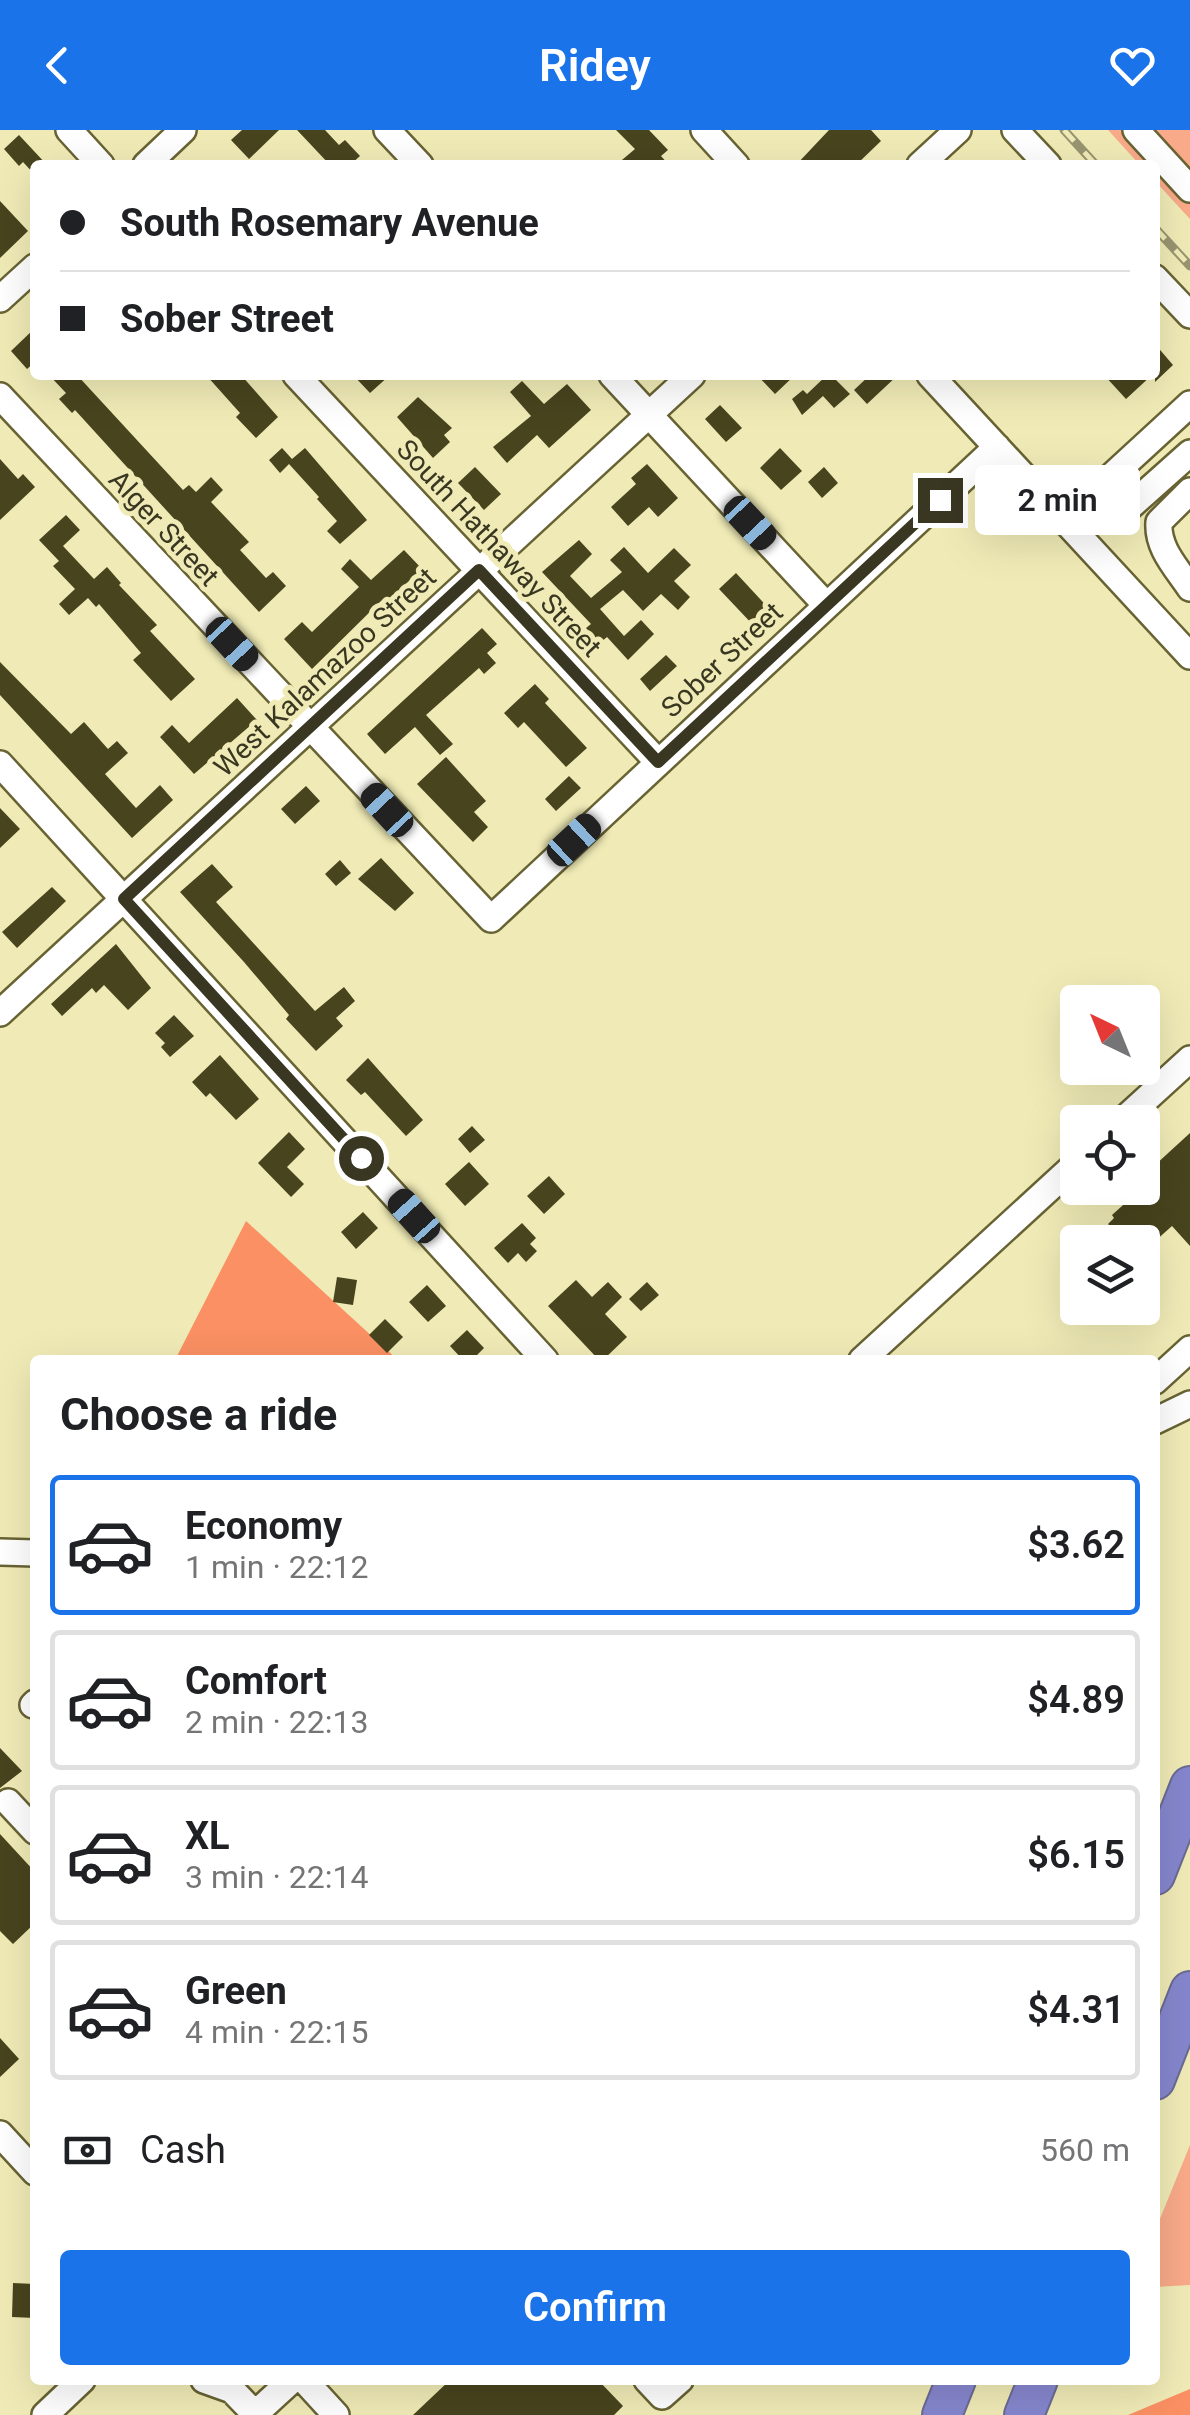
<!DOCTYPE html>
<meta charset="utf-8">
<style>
body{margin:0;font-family:Roboto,sans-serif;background:#f6f6f6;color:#202124;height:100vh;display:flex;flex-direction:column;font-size:38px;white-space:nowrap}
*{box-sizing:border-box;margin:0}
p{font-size:32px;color:#757577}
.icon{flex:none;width:55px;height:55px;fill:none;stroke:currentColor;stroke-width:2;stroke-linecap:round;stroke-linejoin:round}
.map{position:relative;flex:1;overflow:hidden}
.details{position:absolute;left:30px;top:1225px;width:1130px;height:1030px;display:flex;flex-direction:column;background:#fff;border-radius:10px;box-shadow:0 10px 40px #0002}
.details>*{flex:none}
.hud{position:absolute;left:30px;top:30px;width:1130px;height:220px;border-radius:10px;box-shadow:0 10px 40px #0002;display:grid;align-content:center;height:220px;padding:0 30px;background:#fff}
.needle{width:65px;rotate:317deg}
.buttons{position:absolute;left:1060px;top:855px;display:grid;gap:20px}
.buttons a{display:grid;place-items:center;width:100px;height:100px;border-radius:10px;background:#fff;box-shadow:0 10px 40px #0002;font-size:50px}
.end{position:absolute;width:45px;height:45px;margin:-22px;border:12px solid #393722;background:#fff;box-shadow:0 0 0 5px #fff}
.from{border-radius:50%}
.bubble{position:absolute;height:70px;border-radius:10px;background:#fff;box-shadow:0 10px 40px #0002;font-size:32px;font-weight:600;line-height:70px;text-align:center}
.car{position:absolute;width:30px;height:60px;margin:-30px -15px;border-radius:12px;box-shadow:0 0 8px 2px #0007;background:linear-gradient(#222 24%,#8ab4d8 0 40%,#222 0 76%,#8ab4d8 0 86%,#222 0)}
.hud b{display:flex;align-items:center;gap:35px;height:95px;font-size:38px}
.hud b+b{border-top:2px solid #e0e0e0}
.hud i{width:25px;height:25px;background:#202124}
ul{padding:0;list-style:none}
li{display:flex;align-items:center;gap:30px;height:140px;margin:0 20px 15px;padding:0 10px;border:5px solid #e0e0e0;border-radius:10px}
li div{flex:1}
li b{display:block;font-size:38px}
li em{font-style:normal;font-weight:600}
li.selected{border-color:#1a73e8}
li>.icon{width:90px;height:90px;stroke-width:1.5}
h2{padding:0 30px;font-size:45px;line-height:120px}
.pay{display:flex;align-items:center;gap:25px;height:110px;padding:0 30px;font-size:38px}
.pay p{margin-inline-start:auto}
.primary-button{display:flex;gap:20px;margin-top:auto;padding:20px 30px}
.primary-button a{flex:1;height:115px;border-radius:10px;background:#1a73e8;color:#fff;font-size:40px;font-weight:600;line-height:115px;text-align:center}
header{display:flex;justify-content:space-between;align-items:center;height:130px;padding:0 30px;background:#1a73e8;color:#fff;font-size:45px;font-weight:600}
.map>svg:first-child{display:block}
.green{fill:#f9aa89}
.forest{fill:#fa9063}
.building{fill:#48441e}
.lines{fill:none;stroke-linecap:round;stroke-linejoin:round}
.minor-casing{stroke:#686333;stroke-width:30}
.highway-casing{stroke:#6b6a92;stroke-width:42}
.minor{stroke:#fff;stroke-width:25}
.highway{stroke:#8686ce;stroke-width:38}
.rail-casing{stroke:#999570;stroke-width:9}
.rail{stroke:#f0ebb6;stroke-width:5;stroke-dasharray:15;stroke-linecap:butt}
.route{stroke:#393722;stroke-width:12}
.labels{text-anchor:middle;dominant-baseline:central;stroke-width:10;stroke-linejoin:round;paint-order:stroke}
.street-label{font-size:28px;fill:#393722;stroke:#f0ebb6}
</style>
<header><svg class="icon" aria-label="back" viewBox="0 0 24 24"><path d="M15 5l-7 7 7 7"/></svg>Ridey<svg class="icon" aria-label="heart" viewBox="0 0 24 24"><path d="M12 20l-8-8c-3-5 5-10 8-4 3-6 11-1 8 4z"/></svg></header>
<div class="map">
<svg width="1190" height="2285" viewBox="0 0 1190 2285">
<rect width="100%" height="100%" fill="#f0ebb6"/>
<!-- green -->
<path class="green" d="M1108,0H1190V89L1155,51V35H1140Z
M1190,2015V2155L1155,2157V2101Z"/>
<!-- forest -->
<path class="forest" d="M246,1091L398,1230H175Z
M1190,2259V2285H1128Z"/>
<!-- building -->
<path class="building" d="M242,0H279L249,29L231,10Z
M297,0H325L339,15L345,10L360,26L350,35H330Z
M616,0H649L668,20L661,26L669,35H616L635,19Z
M829,0H871L881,11L856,35H796Z
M19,5L47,35H35V45L23,32L19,36L4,19Z
M0,71L28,101L0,128Z
M35,198V232L27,239L11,221Z
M1155,214L1173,235L1155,252Z
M49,245H77L183,360L189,355L196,362L211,347L223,360L211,372L249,412L240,420L266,448L273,442L286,456L259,482L75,280L72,283L59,269L66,263Z
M206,245H241L278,287L256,308L236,287L240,283Z
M353,245H390L370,263Z
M757,245H795L775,264Z
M827,245H831L850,264L834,278L823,266L802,285L792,269L803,260L807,264Z
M870,245H898L867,274L854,260Z
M1104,245H1152L1126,269Z
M522,251L544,274L567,254L591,280L549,318L537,305L507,333L493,317L531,286L510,262Z
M418,267L452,298L444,305L450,312L433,328L397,287Z
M720,275L742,298L726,312L705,289Z
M282,318L292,329L305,318L367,390L340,414L327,401L337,391L317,369L319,367L289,334L280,343L269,330Z
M780,318L802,341L781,360L760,338Z
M0,329L18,349L23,344L35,357L0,390Z
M647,334L678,368L658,387L649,377L628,396L611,377L636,354L631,348Z
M475,337L501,364L484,380L458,353Z
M824,337L838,353L822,368L808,352Z
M66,385L80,400L63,416L94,449L107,437L121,453L119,455L157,495L150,501L195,549L171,571L133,530L141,523L99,474L96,477L88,468L69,485L59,474L75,459L53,436L59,431L39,410Z
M579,410L592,424L570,446L591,468L622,442L610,430L624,417L648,443L674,418L691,435L674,451L690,467L678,480L661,464L643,481L623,460L600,479L624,506L641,490L654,504L628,530L607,507L600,513L586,498L591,494L542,442Z
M404,420L422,439L384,474L381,471L312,539L284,509L302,492L312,502L359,457L341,439L350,429L371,450Z
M736,443L772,482L755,497L719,459Z
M482,498L497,514L487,523L496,533L484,544L479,538L426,585L453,614L440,625L415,597L385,624L367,604Z
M666,525L677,536L650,561L640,549Z
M0,532L71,604L84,592L108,619L117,611L128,623L105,644L136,678L160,655L173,670L132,708L0,565Z
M535,554L549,569L545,573L587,618L566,637L524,592L518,598L504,583Z
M237,568L257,590L194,644L160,607L172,595L189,613Z
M446,627L486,671L474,682L488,697L473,712L417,654Z
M569,646L581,658L556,681L545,669Z
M306,656L320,671L295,694L281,679Z
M0,678L20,699L0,718Z
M381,728L414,763L395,781L358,749Z
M340,730L351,743L336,756L325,744Z
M212,734L233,757L216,772L315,881L344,857L355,871L336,888L343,896L316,921L286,889L289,885L244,832L180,762Z
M52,757L66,771L17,818L2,802Z
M116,814L151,858L128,880L104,855L96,863L92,858L62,886L51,874Z
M174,885L194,906L170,927L161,917L165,913L155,903Z
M220,925L259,969L236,990L210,963L206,967L192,952Z
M368,928L423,990L406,1006L365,962L361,965L346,950Z
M472,996L485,1010L470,1023L458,1009Z
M289,1002L305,1019L287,1037L304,1054L291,1067L258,1033Z
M1190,1003V1116L1172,1096L1145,1120L1142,1112H1125L1108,1094L1114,1088L1112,1085L1142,1058V1047Z
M469,1032L489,1054L465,1076L445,1054Z
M549,1046L565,1064L544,1084L527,1066Z
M363,1082L378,1098L356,1119L341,1102Z
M522,1093L536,1108L530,1114L537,1121L526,1132L518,1123L508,1133L494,1118Z
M337,1147L357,1150L353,1175L333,1172Z
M576,1150L592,1167L608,1152L622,1167L605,1184L627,1207L603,1230H599L548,1176Z
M647,1152L659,1165L641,1181L629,1169Z
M427,1155L446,1176L428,1192L409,1172Z
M385,1189L403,1207L387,1223L369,1205Z
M467,1200L484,1218L472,1230H463L450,1216Z
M0,1618L22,1641L0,1658Z
M0,1704L35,1742V1793L13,1814L0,1801Z
M0,1908L19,1929L0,1947Z
M13,2153L35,2154V2188L12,2187Z
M450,2250H598L623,2276L614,2285H413Z"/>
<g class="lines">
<defs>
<path id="minor" d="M69,0L101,35
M387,0L420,35
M704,0L736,35
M1015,0L1048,35
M1136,0L1190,59
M146,35L183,0
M920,35L958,0
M1155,148L1190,185
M0,169L35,137
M296,245L658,632
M612,245L826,475
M930,245L1190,526
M0,266L491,789L997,317
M1190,361L1159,392C1157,418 1176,437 1190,458
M1086,369L1101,385L1116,389L1190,323
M1065,389L1190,274
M0,634L545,1230
M0,883L692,245
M1121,992L1190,929
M862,1230L1078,1032
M1155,1251L1190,1219
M1155,1291L1190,1274
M0,1422L35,1423
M33,1575L35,1573
M8,1672L35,1701
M0,2004L35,2042
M204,2250L232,2260L256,2285
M304,2250L336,2285
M647,2250L662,2266L680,2250
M255,2284L292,2250
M45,2285L82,2250"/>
<path id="highway" d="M1155,1745L1190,1656
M1155,1950L1190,1861
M942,2285L956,2250
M1024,2285L1038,2250"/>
</defs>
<!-- minor casing -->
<use href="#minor" class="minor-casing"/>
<!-- highway casing -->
<use href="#highway" class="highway-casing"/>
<!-- minor -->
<use href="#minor" class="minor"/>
<!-- highway -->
<use href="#highway" class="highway"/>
<defs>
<path id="rail" d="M1064,0L1096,35
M1155,98L1190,136"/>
</defs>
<!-- rail casing -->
<use href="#rail" class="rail-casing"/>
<!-- rail -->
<use href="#rail" class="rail"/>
</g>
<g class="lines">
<!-- route -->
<path class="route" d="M361,1028L124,769L479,440L658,632L940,370"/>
</g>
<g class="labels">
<!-- street labels -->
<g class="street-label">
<text transform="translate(164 398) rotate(47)">Alger Street</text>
<text transform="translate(499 418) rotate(47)">South Hathaway Street</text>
<text transform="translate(722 530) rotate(-43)">Sober Street</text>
<text transform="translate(325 542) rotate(-43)">West Kalamazoo Street</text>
</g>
</g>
</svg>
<div class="buttons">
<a><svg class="needle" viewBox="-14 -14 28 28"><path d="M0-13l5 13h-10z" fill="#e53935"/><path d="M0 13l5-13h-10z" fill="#757577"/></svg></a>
<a><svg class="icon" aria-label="locate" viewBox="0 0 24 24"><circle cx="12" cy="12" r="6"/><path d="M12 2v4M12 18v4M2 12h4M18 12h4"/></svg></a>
<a><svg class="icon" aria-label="layers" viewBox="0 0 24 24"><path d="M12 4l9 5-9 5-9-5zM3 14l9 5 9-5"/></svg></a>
</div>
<i class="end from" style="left:361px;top:1028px"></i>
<i class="end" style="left:940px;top:370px"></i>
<div class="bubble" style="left:975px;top:335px;width:165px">2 min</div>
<i class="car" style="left:750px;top:393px;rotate:137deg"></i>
<i class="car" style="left:232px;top:514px;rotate:137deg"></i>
<i class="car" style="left:387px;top:680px;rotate:317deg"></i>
<i class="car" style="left:574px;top:710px;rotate:47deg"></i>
<i class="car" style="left:414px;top:1086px;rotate:318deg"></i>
<div class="hud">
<b><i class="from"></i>South Rosemary Avenue</b>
<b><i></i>Sober Street</b>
</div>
<section class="details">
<h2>Choose a ride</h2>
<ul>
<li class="selected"><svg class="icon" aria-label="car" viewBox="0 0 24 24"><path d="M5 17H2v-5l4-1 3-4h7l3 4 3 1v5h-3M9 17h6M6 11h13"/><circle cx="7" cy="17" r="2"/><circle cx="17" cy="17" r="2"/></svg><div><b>Economy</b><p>1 min · 22:12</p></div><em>$3.62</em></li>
<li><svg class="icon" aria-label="car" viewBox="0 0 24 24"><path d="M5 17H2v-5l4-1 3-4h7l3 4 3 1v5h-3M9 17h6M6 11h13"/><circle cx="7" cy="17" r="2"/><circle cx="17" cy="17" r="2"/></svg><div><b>Comfort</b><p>2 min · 22:13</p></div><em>$4.89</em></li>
<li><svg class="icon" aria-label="car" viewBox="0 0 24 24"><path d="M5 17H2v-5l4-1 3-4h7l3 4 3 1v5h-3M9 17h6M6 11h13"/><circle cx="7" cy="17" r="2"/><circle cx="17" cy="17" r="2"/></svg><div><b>XL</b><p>3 min · 22:14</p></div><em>$6.15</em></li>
<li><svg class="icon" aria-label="car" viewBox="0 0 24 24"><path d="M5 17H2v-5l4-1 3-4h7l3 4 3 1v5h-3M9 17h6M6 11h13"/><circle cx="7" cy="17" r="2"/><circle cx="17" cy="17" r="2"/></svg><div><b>Green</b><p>4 min · 22:15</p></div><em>$4.31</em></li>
</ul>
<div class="pay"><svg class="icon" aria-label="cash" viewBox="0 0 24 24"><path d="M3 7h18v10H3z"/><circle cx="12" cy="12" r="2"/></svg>Cash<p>560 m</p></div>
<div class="primary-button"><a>Confirm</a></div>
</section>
</div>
